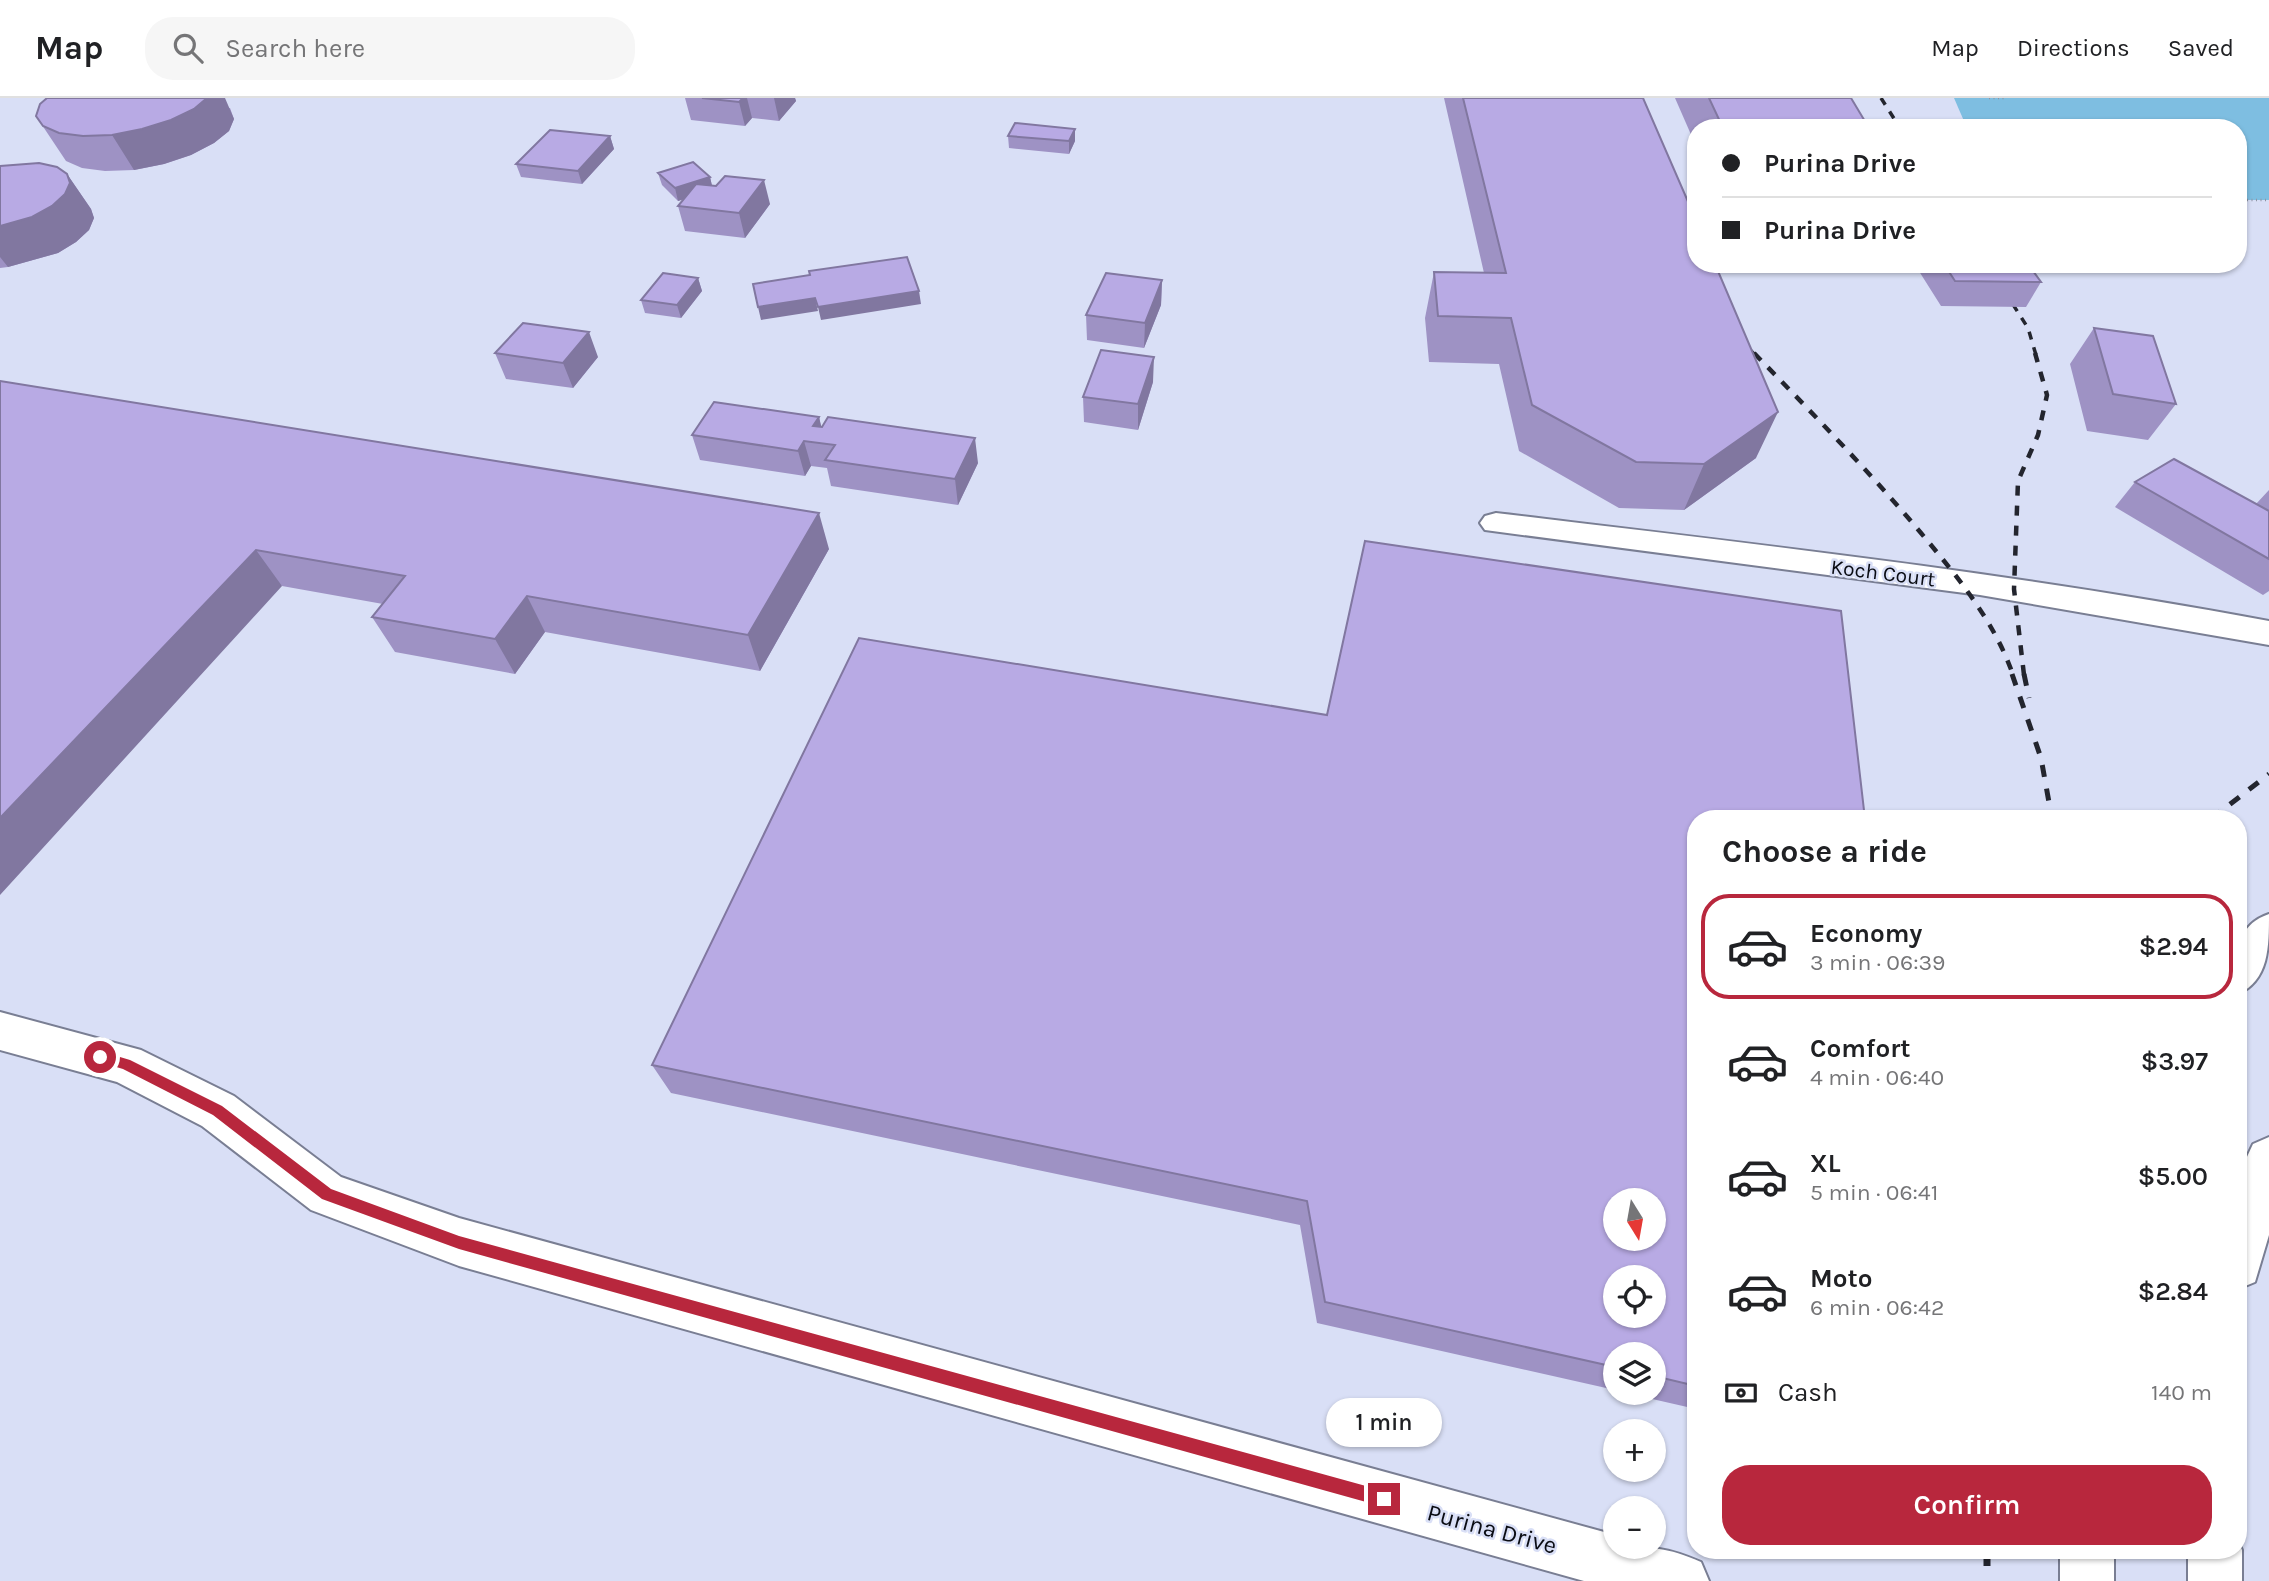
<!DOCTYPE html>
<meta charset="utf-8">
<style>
body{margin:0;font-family:Karla,sans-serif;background:#f6f6f6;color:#202124;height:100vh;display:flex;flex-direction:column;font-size:26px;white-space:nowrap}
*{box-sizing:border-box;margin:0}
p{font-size:23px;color:#757577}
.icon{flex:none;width:38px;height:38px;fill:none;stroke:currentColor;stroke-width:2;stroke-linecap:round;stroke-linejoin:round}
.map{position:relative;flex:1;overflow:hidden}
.side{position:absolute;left:1687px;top:712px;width:560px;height:749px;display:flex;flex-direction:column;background:#fff;border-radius:28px;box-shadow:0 2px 5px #0004}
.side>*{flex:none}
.top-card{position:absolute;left:1687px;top:21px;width:560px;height:154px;border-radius:28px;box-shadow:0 2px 5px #0004;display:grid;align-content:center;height:154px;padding:0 35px;background:#fff}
.needle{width:46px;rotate:169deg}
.tools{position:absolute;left:1603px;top:1090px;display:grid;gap:14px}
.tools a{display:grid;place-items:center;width:63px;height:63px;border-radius:50%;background:#fff;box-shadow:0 2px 5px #0004;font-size:35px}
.end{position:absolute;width:32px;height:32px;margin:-16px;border:9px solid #b8273d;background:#fff;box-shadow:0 0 0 4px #fff}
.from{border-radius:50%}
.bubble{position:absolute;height:49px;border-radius:24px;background:#fff;box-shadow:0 2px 5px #0004;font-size:23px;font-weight:600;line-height:49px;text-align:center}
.top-card b{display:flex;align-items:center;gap:24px;height:66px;font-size:26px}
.top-card b+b{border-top:2px solid #e0e0e0}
.top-card i{width:18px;height:18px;background:#202124}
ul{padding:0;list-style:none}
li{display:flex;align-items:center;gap:21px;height:105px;margin:0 14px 10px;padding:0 21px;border:4px solid transparent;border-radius:28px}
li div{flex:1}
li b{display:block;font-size:26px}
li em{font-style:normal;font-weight:600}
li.current{border-color:#b8273d}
li>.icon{width:63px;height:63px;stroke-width:1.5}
h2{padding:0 35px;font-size:32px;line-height:84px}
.pay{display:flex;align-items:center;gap:18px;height:77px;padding:0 35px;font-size:26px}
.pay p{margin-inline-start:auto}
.primary-button{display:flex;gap:14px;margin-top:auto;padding:14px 35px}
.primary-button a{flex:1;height:80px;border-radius:28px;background:#b8273d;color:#fff;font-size:28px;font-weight:600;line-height:80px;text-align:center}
header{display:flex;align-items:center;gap:42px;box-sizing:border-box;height:98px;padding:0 35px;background:#fff;border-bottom:2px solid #e0e0e0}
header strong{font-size:33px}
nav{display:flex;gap:38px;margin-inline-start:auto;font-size:24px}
.search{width:490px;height:63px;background:#f6f6f6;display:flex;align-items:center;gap:18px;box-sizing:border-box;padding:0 24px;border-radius:28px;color:#757577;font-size:26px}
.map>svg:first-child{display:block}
.water{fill:#7ebee1}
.pier{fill:#d9dff6}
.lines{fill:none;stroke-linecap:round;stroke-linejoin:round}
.street-casing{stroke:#797e93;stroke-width:4}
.secondary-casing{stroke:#797e93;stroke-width:4}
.path{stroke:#8e93a4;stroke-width:2.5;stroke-dasharray:1 3.5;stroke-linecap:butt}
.street{fill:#fff;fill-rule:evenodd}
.secondary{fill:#fff;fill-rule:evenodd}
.rail-far3{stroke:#23252e;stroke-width:3.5;stroke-dasharray:8 8;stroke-linecap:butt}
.rail-far2{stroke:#23252e;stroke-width:4.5;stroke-dasharray:10 10;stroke-linecap:butt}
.rail-far1{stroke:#23252e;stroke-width:5;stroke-dasharray:12 12;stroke-linecap:butt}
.rail{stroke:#23252e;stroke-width:7;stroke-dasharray:16 16;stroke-linecap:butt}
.wall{fill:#9e92c4}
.shaded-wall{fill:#8177a0}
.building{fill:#b8aae4;stroke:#8177a0;stroke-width:2;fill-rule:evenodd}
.route{fill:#b8273d}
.labels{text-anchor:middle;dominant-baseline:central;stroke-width:5;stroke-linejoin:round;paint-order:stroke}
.street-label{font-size:21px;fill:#0a0c13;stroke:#d9dff6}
.near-street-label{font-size:24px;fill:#0a0c13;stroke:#d9dff6}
</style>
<header>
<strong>Map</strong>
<div class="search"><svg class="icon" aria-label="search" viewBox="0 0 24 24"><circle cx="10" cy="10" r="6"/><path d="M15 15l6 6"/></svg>Search here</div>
<nav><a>Map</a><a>Directions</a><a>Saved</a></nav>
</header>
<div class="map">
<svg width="2269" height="1483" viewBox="0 0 2269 1483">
<rect width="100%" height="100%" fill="#d9dff6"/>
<!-- water -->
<path class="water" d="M1930,0H2269V102H2238V30H1951Z"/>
<!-- pier -->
<path class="pier" d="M1927,0H1954L1967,30H1947Z"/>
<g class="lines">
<defs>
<path id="street" d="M1496,415C1754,446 2013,475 2269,523V547L1980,497L1485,432L1480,425L1485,418Z
M0,914L141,952L234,998L341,1079L459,1120L1615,1437V1449C1653,1449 1666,1449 1701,1464L1709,1483H1584L459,1168L311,1112L202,1028L117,984L0,952Z"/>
<path id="secondary" d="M2269,816C2269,849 2269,882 2238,896C2238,863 2231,829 2269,816Z
M2269,1039V1137L2255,1184L2238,1191V1078L2253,1046Z
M2238,1443L2242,1452V1483H2188V1452H2238Z
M2060,1452H2114V1483H2060Z"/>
</defs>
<!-- street casing -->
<use href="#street" class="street-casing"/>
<!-- secondary casing -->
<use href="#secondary" class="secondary-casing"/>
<!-- path -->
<path class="path" d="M1989,0H2005
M2238,102H2269"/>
<!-- street -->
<use href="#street" class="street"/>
<!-- secondary -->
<use href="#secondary" class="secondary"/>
<!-- rail-far3 -->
<path class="rail-far3" d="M1881,0L1900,30
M1987,166L2028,230L2036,257
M1740,241L1755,257"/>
<!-- rail-far2 -->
<path class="rail-far2" d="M1754,255C1811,314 1868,372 1921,435C1957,478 1995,524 2013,577
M2024,577L2014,491L2018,383L2038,337L2047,297L2035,255"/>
<!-- rail-far1 -->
<path class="rail-far1" d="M2012,576L2041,660L2052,721
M2024,576L2029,600
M2211,721L2269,676"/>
<!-- rail -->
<path class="rail" d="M1987,1452V1483"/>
</g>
<!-- wall -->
<path class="wall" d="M685,0H795L796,3L779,23L752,20L745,28L691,22Z
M1444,0H1643L1756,360L1684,412L1619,410L1519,353L1499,266L1429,264L1425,220L1434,174L1484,175Z
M1675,0H1851L1869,30H1696V48Z
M230,10L234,21L229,33L214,45L191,57L164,66L134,72L105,73L82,70L66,63L36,18Z
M610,38L614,51L582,86L521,79L516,66Z
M1008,38L1075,43L1069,56L1009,50Z
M0,68L67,76L91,111L94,120L89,132L76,144L58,155L8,169L0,170Z
M658,75L710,79L712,88L770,106L745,140L685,133L678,108L684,101L678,103L662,87Z
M1919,166H2028L2041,184L2026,209L1941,208L1917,170Z
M698,180L702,193L681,220L645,215L641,202Z
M1162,182L1161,207L1144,250L1087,242L1086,217Z
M2094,230L2176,306L2148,342L2087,333L2070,266Z
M495,255L598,259L573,290L506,281Z
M0,283L829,451L760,573L545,534L515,576L395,554L372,519L383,506L282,488Z
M1153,284L1138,332L1084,324L1083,299Z
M819,319L821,329L978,365L958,407L831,388L827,370L811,368L805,378L700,362L692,337Z
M2135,384L2256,406L2269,392V493L2263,497L2115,409Z
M1696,721V1311L1626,1295H1654V1256H1615V1292L1317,1225L1300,1127L671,995L652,967Z"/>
<!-- shaded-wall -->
<path class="shaded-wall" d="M207,0H225L234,21L229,33L214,45L191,57L164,66L134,72L112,37Z
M743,0H747L752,20L745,28L739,4Z
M774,0H795L796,3L779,23Z
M1075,31V43L1069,56V43Z
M610,38L614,51L582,86L578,73Z
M67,76L91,111L94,120L89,132L76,144L58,155L8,169L0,159V128Z
M710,79L713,92L678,103L675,90Z
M764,82L770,106L745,140L739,115Z
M698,180L702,193L681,220L677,207Z
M1162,182L1161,207L1144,250L1145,225Z
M919,193L921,206L821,222L818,209Z
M815,200L818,213L761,222L758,209Z
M589,234L598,259L573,290L563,265Z
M1154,259L1153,284L1138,332V306Z
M1778,314L1756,360L1684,412L1704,366Z
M819,319L825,344L813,328Z
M975,340L978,365L958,407L955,381Z
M804,343L811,368L805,378L798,353Z
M819,415L829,451L760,573L748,537Z
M256,452L282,488L0,797V720Z
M527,498L545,534L515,576L495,541Z"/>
<!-- building -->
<path class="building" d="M47,0H207L194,11L171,22L142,31L112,37L83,38L59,35L43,28L36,18L40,6Z
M702,0H743L739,4Z
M1463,0H1643L1696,122V166H1715L1778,314L1704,366L1636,364L1532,307L1511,220L1438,218L1434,174L1506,175Z
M1709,0H1851L1869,30H1723Z
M1015,25L1075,31L1069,43L1008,38Z
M550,32L610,38L578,73L516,66Z
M693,64L710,79L675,90L658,75Z
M39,65L57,69L67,76L70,85L65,96L52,108L32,119L0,128V68Z
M725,78L764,82L739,115L678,108L696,86L716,88Z
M907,159L919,193L818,209L815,200L758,209L753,186L810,177L809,173Z
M1944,166H2028L2041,184L1955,183Z
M663,175L698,180L677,207L641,202Z
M1106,175L1162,182L1145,225L1086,217Z
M523,225L589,234L563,265L495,255Z
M2094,230L2153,238L2176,306L2113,296Z
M1101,252L1154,259L1138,306L1083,299Z
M0,283L819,415L748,537L527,498L495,541L372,519L405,478L256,452L0,720Z
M714,304L819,319L813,328L822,329L828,319L975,340L955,381L825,362L835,347L804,343L798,353L692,337Z
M2174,361L2269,413V461L2135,384Z
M1365,443L1841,513L1865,721H1696V1288L1654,1278V1256H1615V1269L1325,1204L1307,1103L652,967L859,540L1327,617ZM1615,1102H1654V1141H1615ZM1615,1180H1654V1218H1615Z"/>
<!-- route -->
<path class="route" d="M100,953L130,962L222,1008L331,1091L459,1138L1384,1393L1390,1395L1392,1401L1390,1406L1384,1409L459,1151L322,1101L213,1017L123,971L96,963L94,959Z"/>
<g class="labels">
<!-- street labels -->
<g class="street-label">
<text transform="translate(1883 475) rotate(7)">Koch Court</text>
</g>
<!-- near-street labels -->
<g class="near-street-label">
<text transform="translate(1492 1431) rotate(15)">Purina Drive</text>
</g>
</g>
</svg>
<div class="tools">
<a><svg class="needle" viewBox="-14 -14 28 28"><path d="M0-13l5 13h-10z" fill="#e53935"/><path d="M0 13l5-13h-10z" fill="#757577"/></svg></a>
<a><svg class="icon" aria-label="locate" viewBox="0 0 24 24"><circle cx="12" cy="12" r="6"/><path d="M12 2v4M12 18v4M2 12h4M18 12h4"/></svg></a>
<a><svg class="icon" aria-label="layers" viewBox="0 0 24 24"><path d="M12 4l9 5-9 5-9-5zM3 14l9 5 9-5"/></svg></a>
<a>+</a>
<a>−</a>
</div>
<i class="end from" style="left:100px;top:959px"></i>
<i class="end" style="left:1384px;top:1401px"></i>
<div class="bubble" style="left:1326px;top:1300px;width:116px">1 min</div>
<div class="top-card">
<b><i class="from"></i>Purina Drive</b>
<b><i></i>Purina Drive</b>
</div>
<section class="side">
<h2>Choose a ride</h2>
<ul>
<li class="current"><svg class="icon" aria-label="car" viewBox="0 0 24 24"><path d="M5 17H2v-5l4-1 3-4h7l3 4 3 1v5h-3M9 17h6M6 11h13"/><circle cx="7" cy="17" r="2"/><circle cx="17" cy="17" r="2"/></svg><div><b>Economy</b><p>3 min · 06:39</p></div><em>$2.94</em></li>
<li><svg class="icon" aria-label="car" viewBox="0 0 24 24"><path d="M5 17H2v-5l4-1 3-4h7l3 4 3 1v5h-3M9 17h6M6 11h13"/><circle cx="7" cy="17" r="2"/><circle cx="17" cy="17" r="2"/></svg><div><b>Comfort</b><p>4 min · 06:40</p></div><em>$3.97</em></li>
<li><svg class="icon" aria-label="car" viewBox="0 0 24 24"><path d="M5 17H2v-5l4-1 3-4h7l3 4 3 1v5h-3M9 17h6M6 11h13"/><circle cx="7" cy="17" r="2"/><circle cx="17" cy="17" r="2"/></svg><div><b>XL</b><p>5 min · 06:41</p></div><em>$5.00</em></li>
<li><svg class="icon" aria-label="car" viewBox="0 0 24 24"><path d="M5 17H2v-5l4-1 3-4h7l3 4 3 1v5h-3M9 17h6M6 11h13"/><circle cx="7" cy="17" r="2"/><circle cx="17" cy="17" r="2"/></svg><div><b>Moto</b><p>6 min · 06:42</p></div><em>$2.84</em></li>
</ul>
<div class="pay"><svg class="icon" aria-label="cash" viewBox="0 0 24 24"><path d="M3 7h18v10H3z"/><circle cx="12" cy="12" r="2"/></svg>Cash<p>140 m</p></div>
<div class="primary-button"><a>Confirm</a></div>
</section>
</div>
